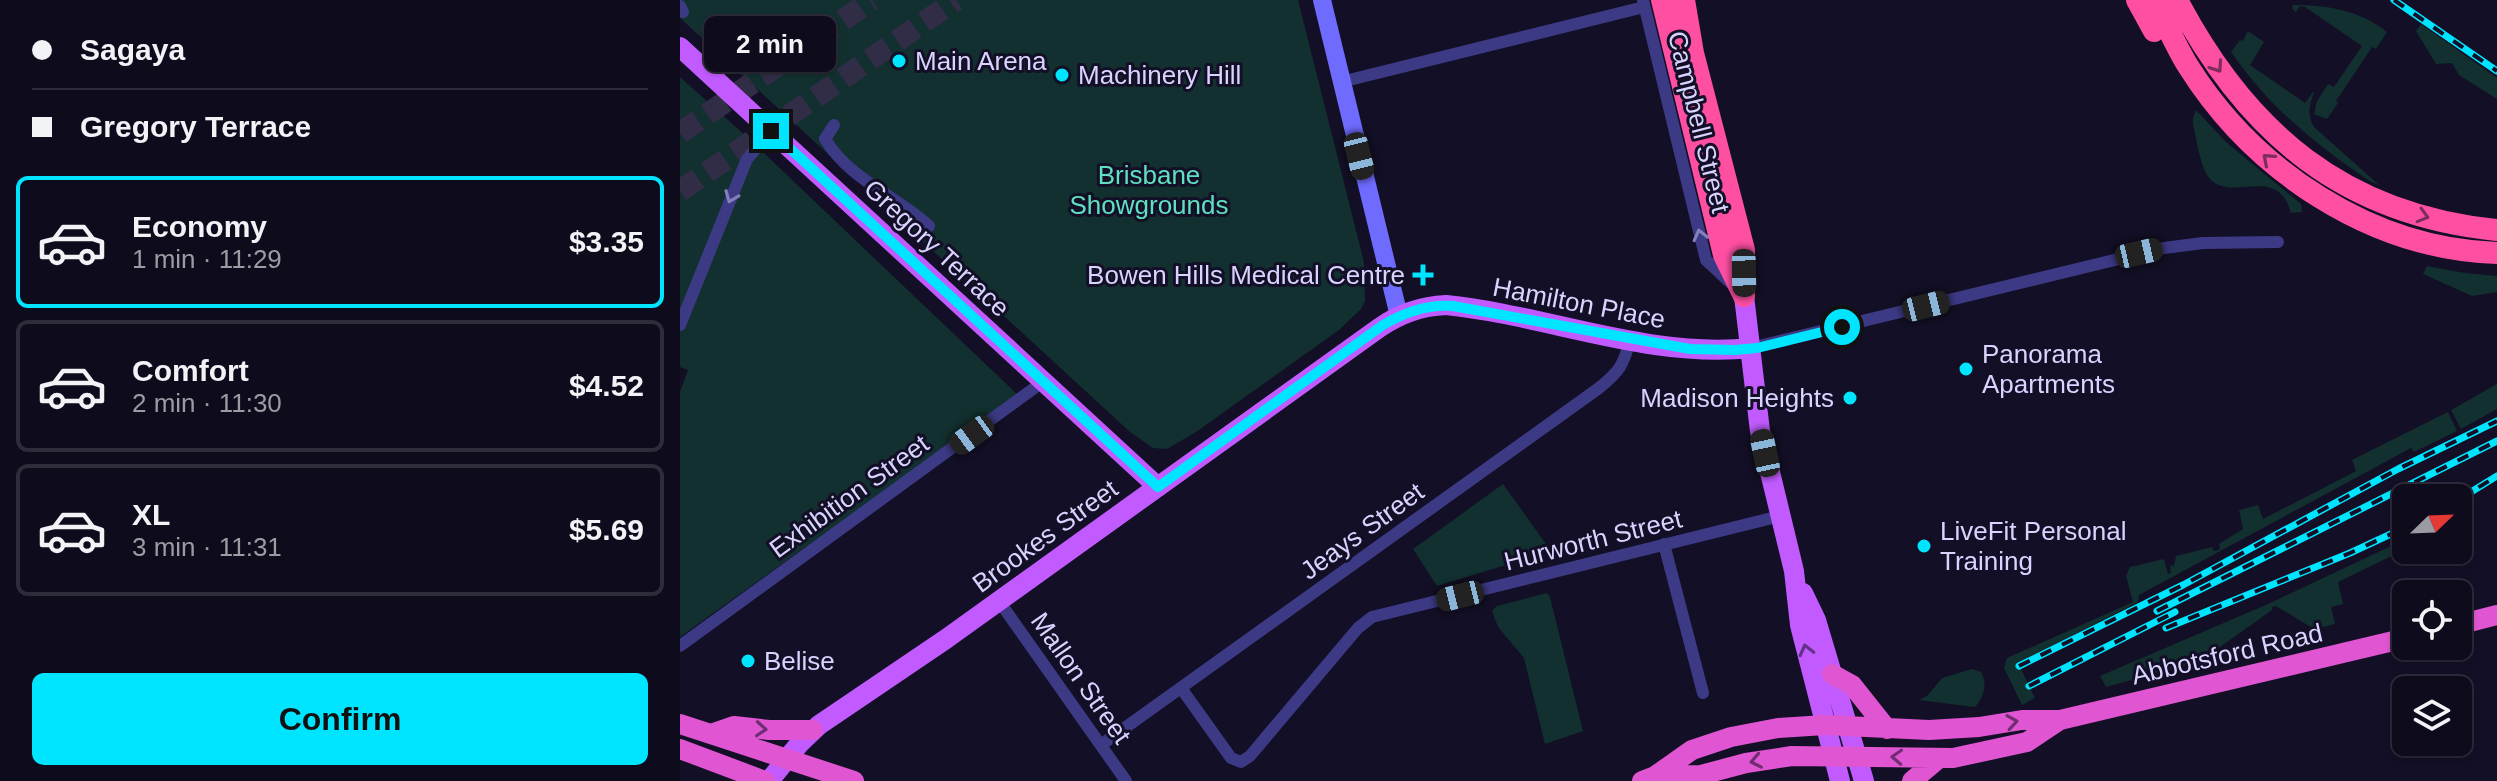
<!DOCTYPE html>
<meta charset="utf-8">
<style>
body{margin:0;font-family:Arial,sans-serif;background:#171425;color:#f1f3f6;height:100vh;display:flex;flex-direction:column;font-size:30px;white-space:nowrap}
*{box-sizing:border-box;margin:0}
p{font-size:26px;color:#9b9ba3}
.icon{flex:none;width:44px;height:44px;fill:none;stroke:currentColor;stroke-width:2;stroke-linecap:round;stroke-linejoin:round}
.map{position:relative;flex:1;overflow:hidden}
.panel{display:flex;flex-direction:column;background:#0e0b1c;width:680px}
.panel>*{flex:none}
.banner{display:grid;align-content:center;height:176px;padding:0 32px;background:#0e0b1c}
.needle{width:52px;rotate:67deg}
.tools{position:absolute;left:1712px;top:484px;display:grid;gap:16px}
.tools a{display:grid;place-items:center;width:80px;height:80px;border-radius:12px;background:#0e0b1c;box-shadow:0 2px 6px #0004,0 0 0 2px #2e2b3b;font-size:40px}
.end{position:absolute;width:36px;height:36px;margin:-18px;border:10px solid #00e5ff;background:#111;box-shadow:0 0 0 4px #111}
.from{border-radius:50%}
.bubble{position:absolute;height:56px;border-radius:12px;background:#0e0b1c;box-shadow:0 2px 6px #0004,0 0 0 2px #2e2b3b;font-size:26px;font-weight:600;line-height:56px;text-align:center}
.car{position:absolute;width:24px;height:48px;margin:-24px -12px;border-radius:10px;box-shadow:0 0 6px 2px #0007;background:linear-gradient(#222 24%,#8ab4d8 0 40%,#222 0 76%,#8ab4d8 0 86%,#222 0)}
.banner b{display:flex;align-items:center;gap:28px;height:76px;font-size:30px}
.banner b+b{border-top:2px solid #2e2b3b}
.banner i{width:20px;height:20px;background:#f1f3f6}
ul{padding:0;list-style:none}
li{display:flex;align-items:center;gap:24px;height:132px;margin:0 16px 12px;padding:0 16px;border:4px solid #2e2b3b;border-radius:12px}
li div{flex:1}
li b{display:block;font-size:30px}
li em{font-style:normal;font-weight:600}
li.active{border-color:#00e5ff}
li>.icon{width:72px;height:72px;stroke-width:1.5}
.action{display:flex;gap:16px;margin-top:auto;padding:16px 32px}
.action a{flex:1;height:92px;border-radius:12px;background:#00e5ff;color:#111;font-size:32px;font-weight:600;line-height:92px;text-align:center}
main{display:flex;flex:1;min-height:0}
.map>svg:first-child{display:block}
.green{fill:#12302f}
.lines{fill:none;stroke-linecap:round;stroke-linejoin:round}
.motorway-tunnel{stroke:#312d47;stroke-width:22;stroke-dasharray:22 11;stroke-linecap:butt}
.minor{stroke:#3d3a85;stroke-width:12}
.secondary{stroke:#6f6bff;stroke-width:18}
.primary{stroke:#c25bff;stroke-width:20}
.trunk{stroke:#e055d1;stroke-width:20}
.motorway{stroke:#ff4fa3;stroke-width:22}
.rail-casing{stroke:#00e5ff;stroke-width:7}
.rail{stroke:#130f26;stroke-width:4;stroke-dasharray:12;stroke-linecap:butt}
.oneway{stroke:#7d2c5e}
.oneway2{stroke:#837fbc}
.oneway3{stroke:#623188}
.oneway4{stroke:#6f2e73}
.route{stroke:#00e5ff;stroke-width:10}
.poi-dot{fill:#00e5ff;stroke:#130f26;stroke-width:3}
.labels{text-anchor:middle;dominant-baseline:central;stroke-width:6;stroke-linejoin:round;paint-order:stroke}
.poi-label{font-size:26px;fill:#d9d4ff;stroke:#130f26;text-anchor:start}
.street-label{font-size:26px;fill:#d9d4ff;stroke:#130f26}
.park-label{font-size:26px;fill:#5fe0c0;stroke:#130f26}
</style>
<main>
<section class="panel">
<div class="banner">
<b><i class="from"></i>Sagaya</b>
<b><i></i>Gregory Terrace</b>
</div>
<ul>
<li class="active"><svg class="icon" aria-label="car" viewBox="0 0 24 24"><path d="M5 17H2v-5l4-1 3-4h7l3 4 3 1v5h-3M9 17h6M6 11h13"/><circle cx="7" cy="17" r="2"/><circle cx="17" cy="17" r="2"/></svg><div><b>Economy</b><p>1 min · 11:29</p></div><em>$3.35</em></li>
<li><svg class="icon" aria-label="car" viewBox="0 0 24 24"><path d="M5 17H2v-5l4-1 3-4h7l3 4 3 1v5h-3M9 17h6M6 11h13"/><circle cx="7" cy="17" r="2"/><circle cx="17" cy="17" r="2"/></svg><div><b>Comfort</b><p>2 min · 11:30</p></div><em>$4.52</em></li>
<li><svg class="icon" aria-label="car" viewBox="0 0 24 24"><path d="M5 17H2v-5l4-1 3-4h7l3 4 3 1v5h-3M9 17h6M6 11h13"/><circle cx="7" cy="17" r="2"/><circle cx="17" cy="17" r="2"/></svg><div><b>XL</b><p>3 min · 11:31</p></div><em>$5.69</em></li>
</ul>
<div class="action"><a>Confirm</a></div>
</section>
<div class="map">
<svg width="1817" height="781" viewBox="0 0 1817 781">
<rect width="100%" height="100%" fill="#130f26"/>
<!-- green -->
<path class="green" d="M0,0H618L684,262L685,301L681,309L659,330L516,432L487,449L473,448L450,432L0,18Z
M1613,5C1648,5 1679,10 1707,32L1696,49L1692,47L1656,101L1658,103L1647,119L1634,114L1637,101L1648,84L1654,87L1682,46L1625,7L1620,6L1616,12L1612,9Z
M1741,24L1817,78V99L1779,75L1772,63L1756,64L1736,31Z
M1568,31L1584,42L1570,65L1625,103L1633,92L1634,93C1629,105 1627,115 1634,127L1699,185L1691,182C1635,144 1590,108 1551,52L1560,40L1563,41Z
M0,77L67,137L338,395L0,637V392L8,370L0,367Z
M1516,110L1547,143L1621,204L1622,212L1611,213C1597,161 1548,207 1527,175C1519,161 1517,140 1513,125V118Z
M1747,266L1785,273L1817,276V292L1792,296L1743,274Z
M1817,384V409L1781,429L1771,410Z
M1768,412L1777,431L1734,452L1731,448L1459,595L1458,602L1338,663L1355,698L1342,705L1324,668L1327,658L1453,602L1446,576L1450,567L1484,559L1488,574L1491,573L1490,566L1494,565L1496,556L1532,547L1534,551L1540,549L1539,544L1563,529L1559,510L1578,505L1583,519L1676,471L1672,460Z
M823,484L871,551L757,586L733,549Z
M1726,539V549L1658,582L1663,604L1651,607L1655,624L1634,629L1596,606L1592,607V610L1519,662L1426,687L1420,676L1588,604Z
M867,593L870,597L903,731L865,744L844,658L818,627L812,611L817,606Z
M1292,669L1301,672C1308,684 1304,697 1295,707L1239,700L1248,695L1262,678Z"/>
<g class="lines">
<!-- motorway-tunnel -->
<path class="motorway-tunnel" d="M0,133L192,0
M0,191L276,0"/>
<!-- minor -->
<path class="minor" d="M963,0L1026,260L1053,285
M0,6L3,12
M661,82L964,7
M154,125L145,139C170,180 215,195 249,226
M0,325L67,159L91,131
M1071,348L1484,248L1523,243L1598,242
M984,544L1023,693
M319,601L446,781
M0,646L364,381
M501,688L551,758L561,762L570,756L678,628L692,617L1100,516
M421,745L919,388C939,372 944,365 950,339"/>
<!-- secondary -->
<path class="secondary" d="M642,0L719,316"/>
<!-- primary -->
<path class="primary" d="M0,47L478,487
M1064,296L1080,431L1114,571L1120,625L1160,781
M1123,593L1136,620L1184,781
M89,781L120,743L139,725L266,639L699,328C719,314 742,306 766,305C866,315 969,359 1071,348"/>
<!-- trunk -->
<path class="trunk" d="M1778,625L1817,615
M1152,674L1172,685L1207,729
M0,724L174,781
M31,734L54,726L89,730H133
M0,749L85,781
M975,776L1021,775L1066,763L1112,756L1273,758L1347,742L1380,720
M962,781L975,776L1012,750L1051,737L1098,728L1145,725L1249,730L1299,727L1342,720H1380L1726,638
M1232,781L1258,759"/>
<!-- motorway -->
<path class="motorway" d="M982,0L1044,255L1064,296
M1004,0L1013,53L1064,250V290
M1457,0L1474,31
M1475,0C1485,22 1495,45 1508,66C1574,171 1691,249 1817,253
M1497,0C1567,133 1664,215 1817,230"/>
<defs>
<path id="rail" d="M1714,0L1817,71
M1778,500L1817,476
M1477,611L1817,441
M1486,628L1670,553L1726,527
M1339,666L1503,585L1718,469L1817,421
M1349,686L1495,612"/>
</defs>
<!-- rail casing -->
<use href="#rail" class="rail-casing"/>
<!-- rail -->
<use href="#rail" class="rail"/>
</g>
<!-- one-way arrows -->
<defs><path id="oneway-chevron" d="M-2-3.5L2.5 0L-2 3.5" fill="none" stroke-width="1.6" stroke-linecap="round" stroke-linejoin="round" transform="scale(2)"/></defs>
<g class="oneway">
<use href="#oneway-chevron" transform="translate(1537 67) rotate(56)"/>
<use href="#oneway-chevron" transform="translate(1588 159) rotate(-139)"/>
<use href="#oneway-chevron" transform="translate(1743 216) rotate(16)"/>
</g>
<g class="oneway2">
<use href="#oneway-chevron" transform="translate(51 197) rotate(112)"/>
<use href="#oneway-chevron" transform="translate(1020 235) rotate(-104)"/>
</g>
<use class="oneway3" href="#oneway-chevron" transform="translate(1126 650) rotate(-104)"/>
<g class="oneway4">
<use href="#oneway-chevron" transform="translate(1332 722) rotate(-9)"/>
<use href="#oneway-chevron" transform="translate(81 729) rotate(4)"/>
<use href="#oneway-chevron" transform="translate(1217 757) rotate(-177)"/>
<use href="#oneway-chevron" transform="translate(1076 761) rotate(169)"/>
</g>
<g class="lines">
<!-- route -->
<path class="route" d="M91,131L478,487L703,325C725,312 748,304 773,306L1010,349L1055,350L1077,348L1162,327"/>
</g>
<!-- markers -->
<g class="poi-dot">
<circle cx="219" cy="61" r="8"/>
<circle cx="382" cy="75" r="8"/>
<path d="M739 263h8v8h8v8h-8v8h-8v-8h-8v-8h8z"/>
<circle cx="1286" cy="369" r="8"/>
<circle cx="1170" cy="398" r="8"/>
<circle cx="1244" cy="546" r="8"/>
<circle cx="68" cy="661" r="8"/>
</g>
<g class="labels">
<!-- poi labels -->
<g class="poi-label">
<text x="235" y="61">Main Arena</text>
<text x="398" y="75">Machinery Hill</text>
<text x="725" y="275" text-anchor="end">Bowen Hills Medical Centre</text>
<text x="1302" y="354">Panorama<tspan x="1302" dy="30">Apartments</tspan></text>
<text x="1154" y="398" text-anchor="end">Madison Heights</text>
<text x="1260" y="531">LiveFit Personal<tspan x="1260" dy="30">Training</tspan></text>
<text x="84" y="661">Belise</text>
</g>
<!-- street labels -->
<g class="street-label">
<text transform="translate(1019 122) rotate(76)">Campbell Street</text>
<text transform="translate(257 248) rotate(43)">Gregory Terrace</text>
<text transform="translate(899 303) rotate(11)">Hamilton Place</text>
<text transform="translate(169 496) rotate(-36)">Exhibition Street</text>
<text transform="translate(682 531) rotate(-36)">Jeays Street</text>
<text transform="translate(365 536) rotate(-36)">Brookes Street</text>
<text transform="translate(913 540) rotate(-14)">Hurworth Street</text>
<text transform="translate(1547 654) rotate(-13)">Abbotsford Road</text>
<text transform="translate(401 678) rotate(55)">Mallon Street</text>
</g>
<!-- park labels -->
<g class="park-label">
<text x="469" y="175">Brisbane<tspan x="469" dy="30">Showgrounds</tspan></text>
</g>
</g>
</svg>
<div class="tools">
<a><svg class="needle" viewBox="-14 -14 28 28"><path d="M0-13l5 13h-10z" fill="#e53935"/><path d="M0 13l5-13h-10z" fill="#9b9ba3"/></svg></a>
<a><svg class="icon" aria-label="locate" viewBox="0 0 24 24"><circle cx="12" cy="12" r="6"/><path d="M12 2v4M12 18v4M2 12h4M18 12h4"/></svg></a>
<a><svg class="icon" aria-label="layers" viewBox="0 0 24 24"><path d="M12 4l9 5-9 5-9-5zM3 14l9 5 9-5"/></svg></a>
</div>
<i class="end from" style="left:1162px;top:327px"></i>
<i class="end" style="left:91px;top:131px"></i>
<div class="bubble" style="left:24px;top:16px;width:132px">2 min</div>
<i class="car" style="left:679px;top:156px;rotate:166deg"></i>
<i class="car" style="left:1459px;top:253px;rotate:77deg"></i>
<i class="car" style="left:1064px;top:273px;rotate:179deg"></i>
<i class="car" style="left:1246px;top:306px;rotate:76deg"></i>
<i class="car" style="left:292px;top:435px;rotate:234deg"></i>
<i class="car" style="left:1085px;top:453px;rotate:348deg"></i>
<i class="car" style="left:780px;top:596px;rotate:256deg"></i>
</div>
</main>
